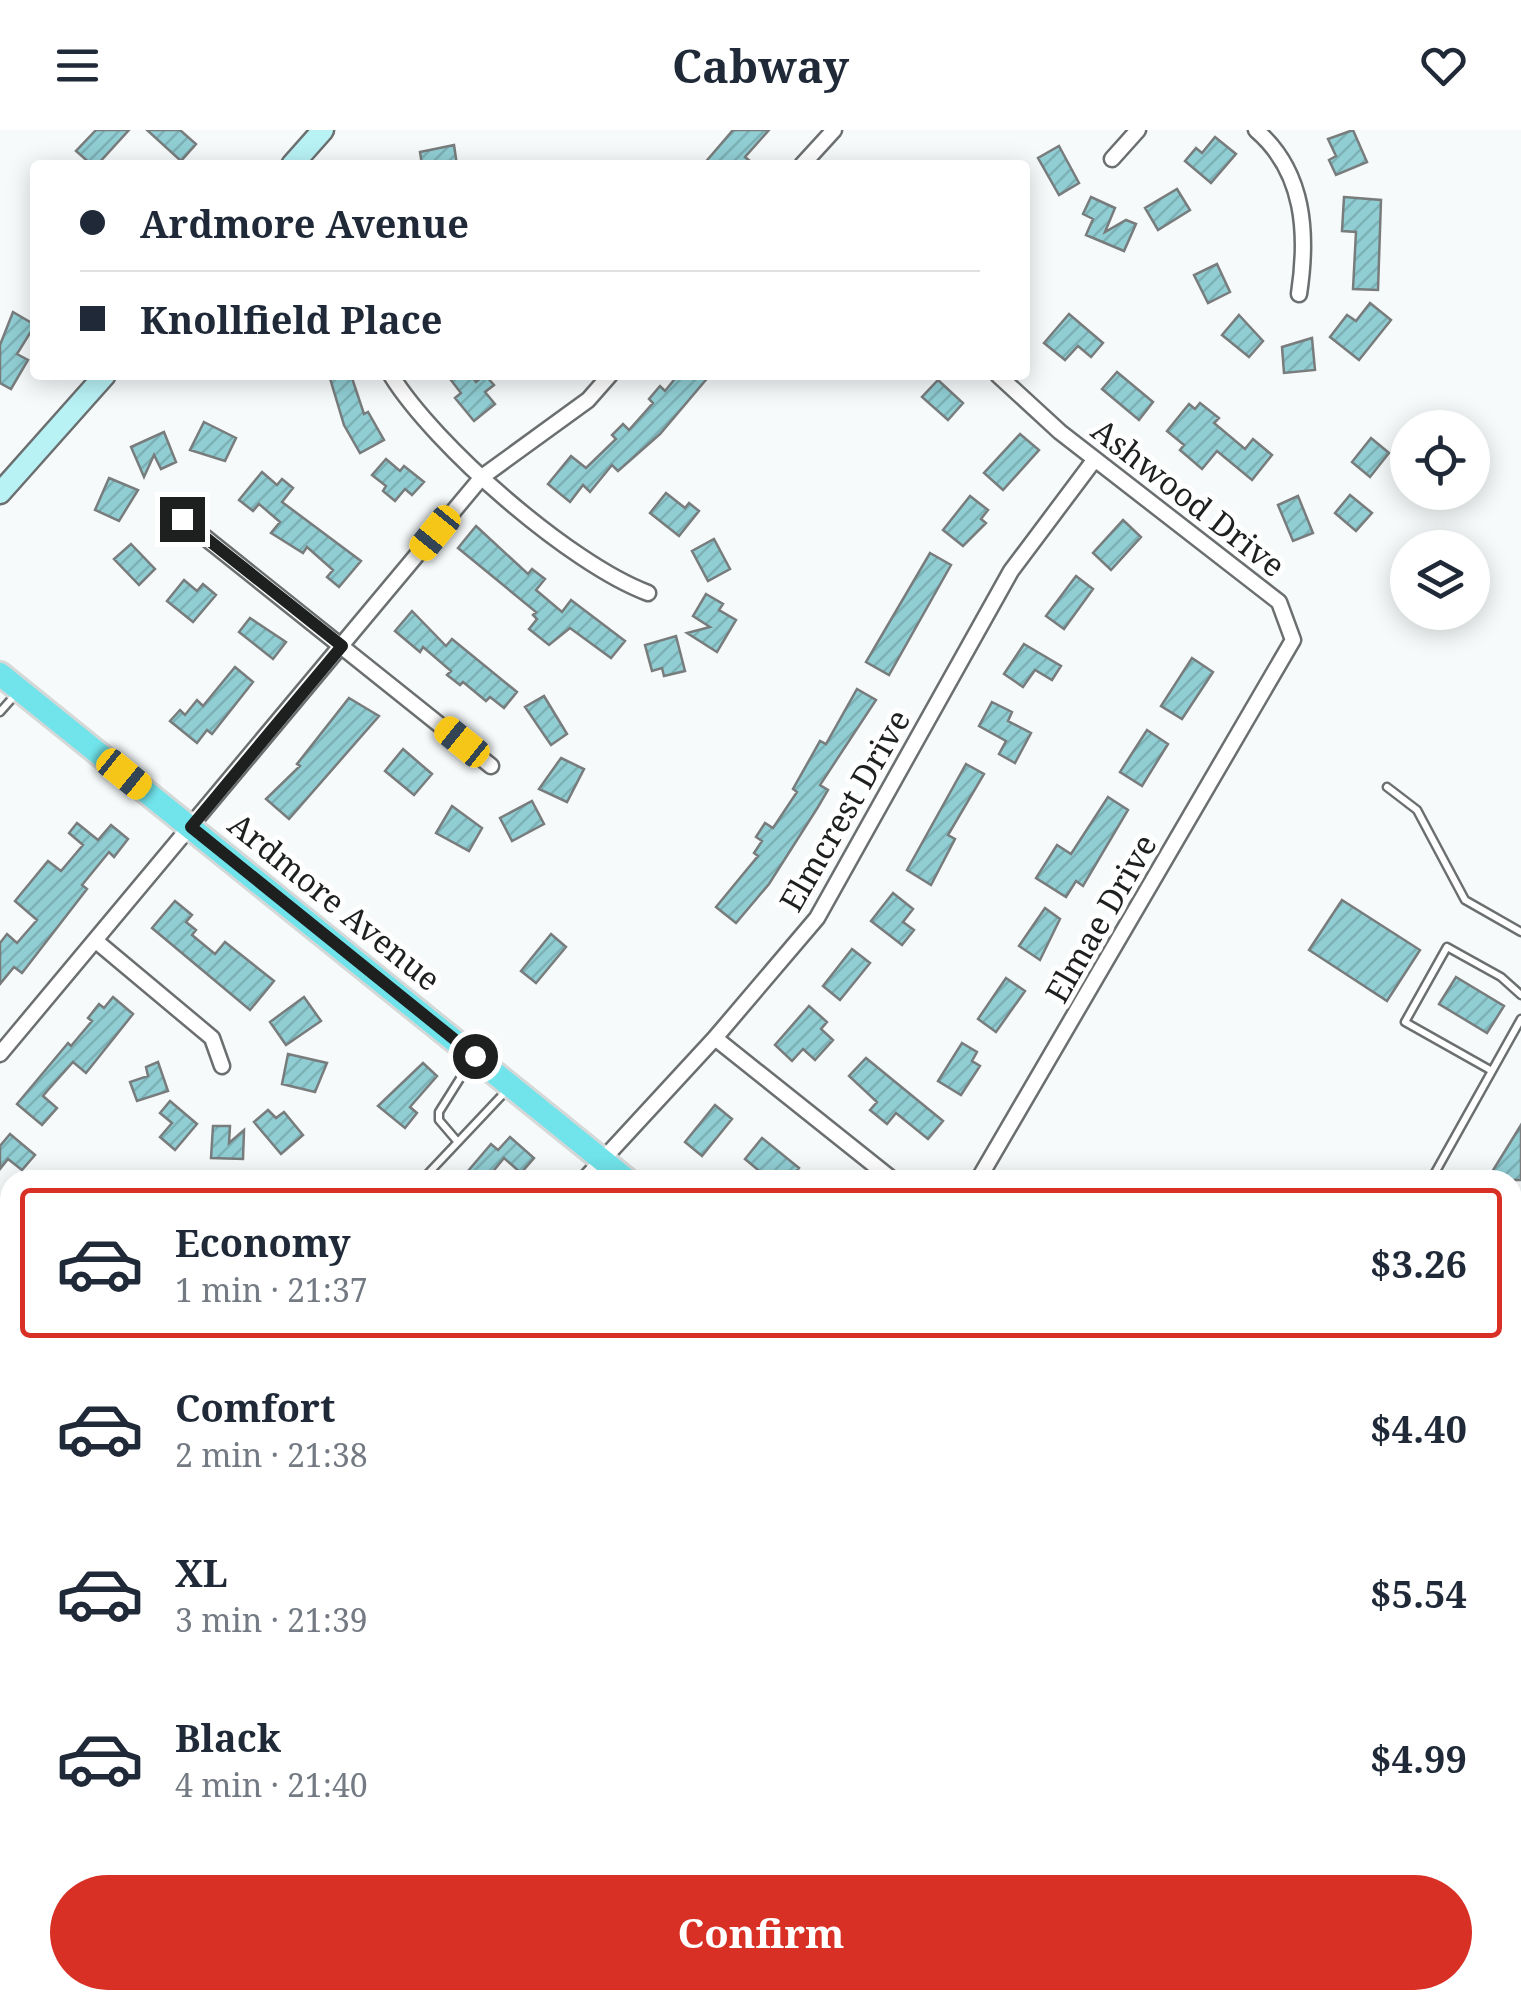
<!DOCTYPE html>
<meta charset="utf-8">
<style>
body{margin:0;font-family:"Noto Serif",serif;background:#f2f2f3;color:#1f2937;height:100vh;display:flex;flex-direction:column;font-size:38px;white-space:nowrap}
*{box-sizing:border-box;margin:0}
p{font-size:32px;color:#747a83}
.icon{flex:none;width:55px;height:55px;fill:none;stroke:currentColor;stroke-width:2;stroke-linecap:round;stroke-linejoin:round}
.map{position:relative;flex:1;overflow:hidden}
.drawer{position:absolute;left:0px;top:1040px;width:1522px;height:840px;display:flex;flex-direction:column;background:#fff;border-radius:30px 30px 0 0;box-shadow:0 5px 25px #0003}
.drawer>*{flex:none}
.top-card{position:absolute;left:30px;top:30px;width:1000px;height:220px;border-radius:10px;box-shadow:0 5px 25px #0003;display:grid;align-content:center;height:220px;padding:0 50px;background:#fff}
.tools{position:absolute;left:1390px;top:280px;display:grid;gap:20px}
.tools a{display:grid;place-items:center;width:100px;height:100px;border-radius:50%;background:#fff;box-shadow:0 5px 25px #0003;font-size:50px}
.end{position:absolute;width:45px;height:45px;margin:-22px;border:12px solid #1e2020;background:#fff;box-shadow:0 0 0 5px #fff}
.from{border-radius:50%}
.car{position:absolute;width:30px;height:60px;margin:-30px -15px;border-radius:12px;box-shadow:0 0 8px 2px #0007;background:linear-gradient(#f5c518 24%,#345 0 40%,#f5c518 0 76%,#345 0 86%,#f5c518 0)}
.top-card b{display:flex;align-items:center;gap:35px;height:95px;font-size:38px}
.top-card b+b{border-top:2px solid #e0e1e3}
.top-card i{width:25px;height:25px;background:#1f2937}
ul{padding:18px 0 0;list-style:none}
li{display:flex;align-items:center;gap:30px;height:150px;margin:0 20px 15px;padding:0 30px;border:5px solid transparent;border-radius:10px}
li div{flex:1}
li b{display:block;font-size:38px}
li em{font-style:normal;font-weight:700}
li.current{border-color:#d93025}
li>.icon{width:90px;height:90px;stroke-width:1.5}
.action{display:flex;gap:20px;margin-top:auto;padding:20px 50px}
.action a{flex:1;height:115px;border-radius:60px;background:#d93025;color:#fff;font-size:40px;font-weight:700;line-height:115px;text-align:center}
header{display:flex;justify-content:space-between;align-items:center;height:130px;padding:0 50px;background:#fff;font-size:45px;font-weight:700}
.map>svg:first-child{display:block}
.building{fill:url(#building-hatch);stroke:#787c7c;stroke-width:2.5}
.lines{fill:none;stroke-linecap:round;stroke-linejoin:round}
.lane-casing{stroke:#6c6f70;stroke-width:11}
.street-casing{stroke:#6c6f70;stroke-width:19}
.secondary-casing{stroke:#6c6f70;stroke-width:25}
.primary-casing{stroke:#d6d7d7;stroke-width:28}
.lane{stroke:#fff;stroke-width:6}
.street{stroke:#fff;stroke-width:14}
.secondary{stroke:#b8f2f5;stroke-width:20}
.primary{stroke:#71e4eb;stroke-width:22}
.route{stroke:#1e2020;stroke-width:12}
.labels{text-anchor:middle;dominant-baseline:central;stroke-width:10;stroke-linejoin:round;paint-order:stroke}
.street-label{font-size:32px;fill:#1e2020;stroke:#fff}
</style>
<header><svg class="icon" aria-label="menu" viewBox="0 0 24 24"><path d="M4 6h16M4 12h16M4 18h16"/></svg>Cabway<svg class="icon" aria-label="heart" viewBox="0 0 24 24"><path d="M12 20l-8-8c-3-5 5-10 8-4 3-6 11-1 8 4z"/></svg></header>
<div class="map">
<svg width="1521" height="1880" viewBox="0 0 1521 1880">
<defs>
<pattern id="building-hatch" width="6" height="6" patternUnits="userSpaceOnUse" patternTransform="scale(2.5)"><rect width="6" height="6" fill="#90ced4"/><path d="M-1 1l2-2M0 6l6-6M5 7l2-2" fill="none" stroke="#7cb1b6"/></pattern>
</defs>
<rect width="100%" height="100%" fill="#f6fafa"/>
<!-- building -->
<path class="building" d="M96,0H129L97,35H92L76,21Z
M147,0H180L196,14L181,31Z
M733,0H769L745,27L755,35H703Z
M1353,0L1367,32L1336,45L1329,30L1336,26L1328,9Z
M1215,7L1236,24L1211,53L1185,31L1196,18L1202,23Z
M454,15L457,35H422L420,22Z
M1059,16L1079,53L1059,65L1038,28Z
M1177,59L1190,80L1158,100L1145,78Z
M1091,67L1115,78L1105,102L1126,90L1136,94L1124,121L1086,105L1093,89L1083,84Z
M1344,67L1381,70L1378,160L1353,159L1356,102L1342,101Z
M1217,134L1230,162L1208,173L1194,145Z
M1370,173L1391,190L1359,230L1330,207L1347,185L1356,191Z
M13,182L35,195L17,224L28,230L11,259L0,253V215Z
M1069,184L1103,213L1091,227L1078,216L1065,230L1044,213Z
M1239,185L1263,211L1249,227L1222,205Z
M1312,208L1315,240L1284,243L1282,217Z
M1117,242L1153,272L1139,290L1102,259Z
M329,245H351L364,284L368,282L384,310L360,323L344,295Z
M447,245H471L476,252L485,245L494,255L485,262L495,274L474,291L455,268L461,263Z
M678,245H710L660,304L618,341L612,335L590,362L583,355L570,372L548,354L571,326L586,338L616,309L612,305L623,294L629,300L653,273L649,269L660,256L665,261Z
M938,250L963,273L948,290L922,267Z
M1200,273L1219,288L1214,293L1245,319L1253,309L1272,325L1252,350L1217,321L1202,339L1180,320L1184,315L1167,301L1189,274L1195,279Z
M204,292L236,308L225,331L190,320Z
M164,302L176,332L161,339L154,325L144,347L131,317Z
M1020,304L1039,320L1003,360L984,343Z
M1371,308L1389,323L1370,347L1352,332Z
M386,329L400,341L404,336L424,352L412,365L405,359L395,371L383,361L386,356L372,345Z
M262,342L277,355L282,349L293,358L282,372L361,431L339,457L327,447L333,440L307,417L303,423L271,403L280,392L259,374L253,381L239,370Z
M109,348L138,360L119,391L95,380Z
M666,363L685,378L689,373L699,381L679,406L650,383Z
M1350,365L1372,383L1356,401L1335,383Z
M970,366L988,380L981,389L986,393L963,416L943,400Z
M1298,366L1313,403L1293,411L1278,375Z
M1123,390L1141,407L1111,440L1093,423Z
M476,396L528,444L532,439L545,449L536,460L562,482L571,470L625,511L611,528L570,498L549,515L529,499L537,489L533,485L536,482L458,418Z
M714,409L730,439L708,451L692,421Z
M131,414L155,439L139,455L114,429Z
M930,423L951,435L889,545L866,532Z
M1076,446L1093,459L1064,499L1046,486Z
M184,450L197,461L203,454L216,465L193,492L167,471Z
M706,464L723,474L719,480L736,490L717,522L687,503L710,497L693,486Z
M412,481L446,516L452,509L517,562L504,578L490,567L486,571L463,552L460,555L447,545L451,541L423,517L420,522L395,501Z
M250,488L286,512L273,529L239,502Z
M676,506L685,541L664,546L662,538L652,541L645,515Z
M1024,514L1061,536L1052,550L1035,540L1023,557L1004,544Z
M1192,528L1213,542L1182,589L1161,576Z
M235,537L253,552L212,604L207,600L197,613L170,591L180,580L185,585L197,570L203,576Z
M857,559L876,570L820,655L828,660L818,677L769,754L736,793L716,777L758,726L754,723L762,711L756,707L765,693L773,698L797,662L793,659L820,611L826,614Z
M544,566L567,604L551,615L525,577Z
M349,568L379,586L289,689L266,669L300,636L297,634Z
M992,572L1012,582L1008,591L1031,603L1015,633L999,624L1006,611L979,596Z
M1147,600L1168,614L1142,656L1120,642Z
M403,619L432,644L414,665L385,641Z
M561,628L584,639L567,672L539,659Z
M966,634L984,644L948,705L955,709L931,755L907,740Z
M1108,667L1128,680L1083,756L1076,751L1066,767L1036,748L1057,715L1071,724Z
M532,671L544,694L512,711L500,688Z
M452,676L482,698L469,721L436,703Z
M77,693L98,710L111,695L128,709L114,727L109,722L82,755L87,759L22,843L14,837L0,854V813L7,804L17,813L37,790L15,771L48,731L61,741L83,715L69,703Z
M893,763L913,779L903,792L914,800L902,815L871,791Z
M1342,770L1420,820L1387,871L1309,820Z
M175,771L192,785L186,792L196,800L192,805L215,824L225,812L274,851L250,880L152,798Z
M1045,778L1060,789L1040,830L1019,816Z
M551,804L566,817L536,853L521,841Z
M852,819L870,833L840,870L823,856Z
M1456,847L1504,876L1487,903L1439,874Z
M1006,848L1025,861L996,902L978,889Z
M113,867L133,884L86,943L73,932L48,960L43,966L57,978L42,995L17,974L68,913L71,916L92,891L88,888L99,874L104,878Z
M304,867L321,891L286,915L270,892Z
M809,876L827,892L821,899L833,910L815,930L803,919L792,931L775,915Z
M962,913L977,922L972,931L980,936L961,965L938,951Z
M288,924L327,933L315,962L282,954Z
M866,928L943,991L928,1009L896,983L887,994L870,980L877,972L849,946Z
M158,932L168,961L137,971L130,952L148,946L146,937Z
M423,933L437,946L410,977L417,983L405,998L378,976Z
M170,971L197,994L175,1020L160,1007L172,993L160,983Z
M715,975L732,989L702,1026L685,1012Z
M268,980L276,988L284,982L303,1005L281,1024L254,992Z
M1521,995V1050H1487Z
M213,996H230L229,1013L244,1000L243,1029L211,1028Z
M10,1004L35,1025L22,1040L8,1029L0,1039V1016Z
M510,1007L534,1028L521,1043L504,1028L486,1050L468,1041L491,1014L498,1020Z
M762,1008L799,1038L790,1050H770L745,1029Z"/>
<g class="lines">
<defs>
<path id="lane" d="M0,582L16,564
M1387,657L1417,680L1465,770L1521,802
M1492,941L1405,892L1447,817L1501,847L1521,865
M457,1011L439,990V982L471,931
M422,1050L507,960
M1431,1050L1521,889
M1512,1494L1521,1499
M0,1501L10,1509
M1512,1683L1521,1672
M1512,1706L1521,1712
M0,1725H10
M1521,1831V1858
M1019,1870L1032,1880
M1167,1870L1172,1880"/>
<path id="street" d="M1256,0C1305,42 1308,104 1299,164
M1112,29L1138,0
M802,35L834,0
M391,245C435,316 570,434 648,463
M182,389L491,636
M96,811L212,908L222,936
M715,908L893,1050
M0,924L482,347L588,270L610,245
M584,1050L715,908L817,788L1011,441L1095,329
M978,1050L1293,510L1279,472L1060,302L998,245
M0,1344L10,1353"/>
<path id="secondary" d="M292,35L323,0
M0,363L105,245"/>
<path id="primary" d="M0,544L627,1050
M1512,1755L1521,1761"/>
</defs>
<!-- lane casing -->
<use href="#lane" class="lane-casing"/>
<!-- street casing -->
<use href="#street" class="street-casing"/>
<!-- secondary casing -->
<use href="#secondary" class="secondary-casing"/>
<!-- primary casing -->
<use href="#primary" class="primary-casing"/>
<!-- lane -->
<use href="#lane" class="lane"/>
<!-- street -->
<use href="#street" class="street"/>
<!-- secondary -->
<use href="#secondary" class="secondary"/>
<!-- primary -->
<use href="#primary" class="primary"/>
</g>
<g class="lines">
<!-- route -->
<path class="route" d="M182,389L342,516L191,697L475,926"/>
</g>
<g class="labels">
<!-- street labels -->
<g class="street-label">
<text transform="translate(1189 367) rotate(38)">Ashwood Drive</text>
<text transform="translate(844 680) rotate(-60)">Elmcrest Drive</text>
<text transform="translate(335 771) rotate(39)">Ardmore Avenue</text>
<text transform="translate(1100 788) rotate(-60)">Elmae Drive</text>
</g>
</g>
</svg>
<div class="tools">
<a><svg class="icon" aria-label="locate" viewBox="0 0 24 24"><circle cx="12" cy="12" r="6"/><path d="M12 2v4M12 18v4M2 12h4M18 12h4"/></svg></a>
<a><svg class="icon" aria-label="layers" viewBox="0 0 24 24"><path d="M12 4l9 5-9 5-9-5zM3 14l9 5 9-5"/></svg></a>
</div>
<i class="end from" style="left:475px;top:926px"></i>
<i class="end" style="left:182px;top:389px"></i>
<i class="car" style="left:435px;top:403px;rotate:219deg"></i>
<i class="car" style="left:462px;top:612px;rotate:309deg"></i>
<i class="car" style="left:124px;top:644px;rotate:129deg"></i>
<div class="top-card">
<b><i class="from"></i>Ardmore Avenue</b>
<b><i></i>Knollfield Place</b>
</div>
<section class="drawer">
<ul>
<li class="current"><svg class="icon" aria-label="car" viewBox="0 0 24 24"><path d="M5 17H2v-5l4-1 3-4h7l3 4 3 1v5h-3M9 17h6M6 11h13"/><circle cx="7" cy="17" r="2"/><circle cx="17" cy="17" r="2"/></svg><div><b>Economy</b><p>1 min · 21:37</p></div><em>$3.26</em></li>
<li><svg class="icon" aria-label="car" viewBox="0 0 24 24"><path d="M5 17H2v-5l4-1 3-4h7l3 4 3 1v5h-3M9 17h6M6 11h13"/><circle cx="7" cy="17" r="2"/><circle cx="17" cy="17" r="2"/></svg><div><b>Comfort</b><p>2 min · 21:38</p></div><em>$4.40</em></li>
<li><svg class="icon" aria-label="car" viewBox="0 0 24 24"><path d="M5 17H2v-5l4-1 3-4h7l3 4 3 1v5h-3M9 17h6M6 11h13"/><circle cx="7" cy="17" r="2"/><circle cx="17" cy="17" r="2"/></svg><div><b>XL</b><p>3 min · 21:39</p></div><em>$5.54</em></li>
<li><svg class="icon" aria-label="car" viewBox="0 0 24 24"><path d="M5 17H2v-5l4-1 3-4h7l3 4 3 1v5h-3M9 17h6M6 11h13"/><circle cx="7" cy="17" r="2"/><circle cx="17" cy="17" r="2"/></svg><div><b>Black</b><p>4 min · 21:40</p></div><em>$4.99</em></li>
</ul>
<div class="action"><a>Confirm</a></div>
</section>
</div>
